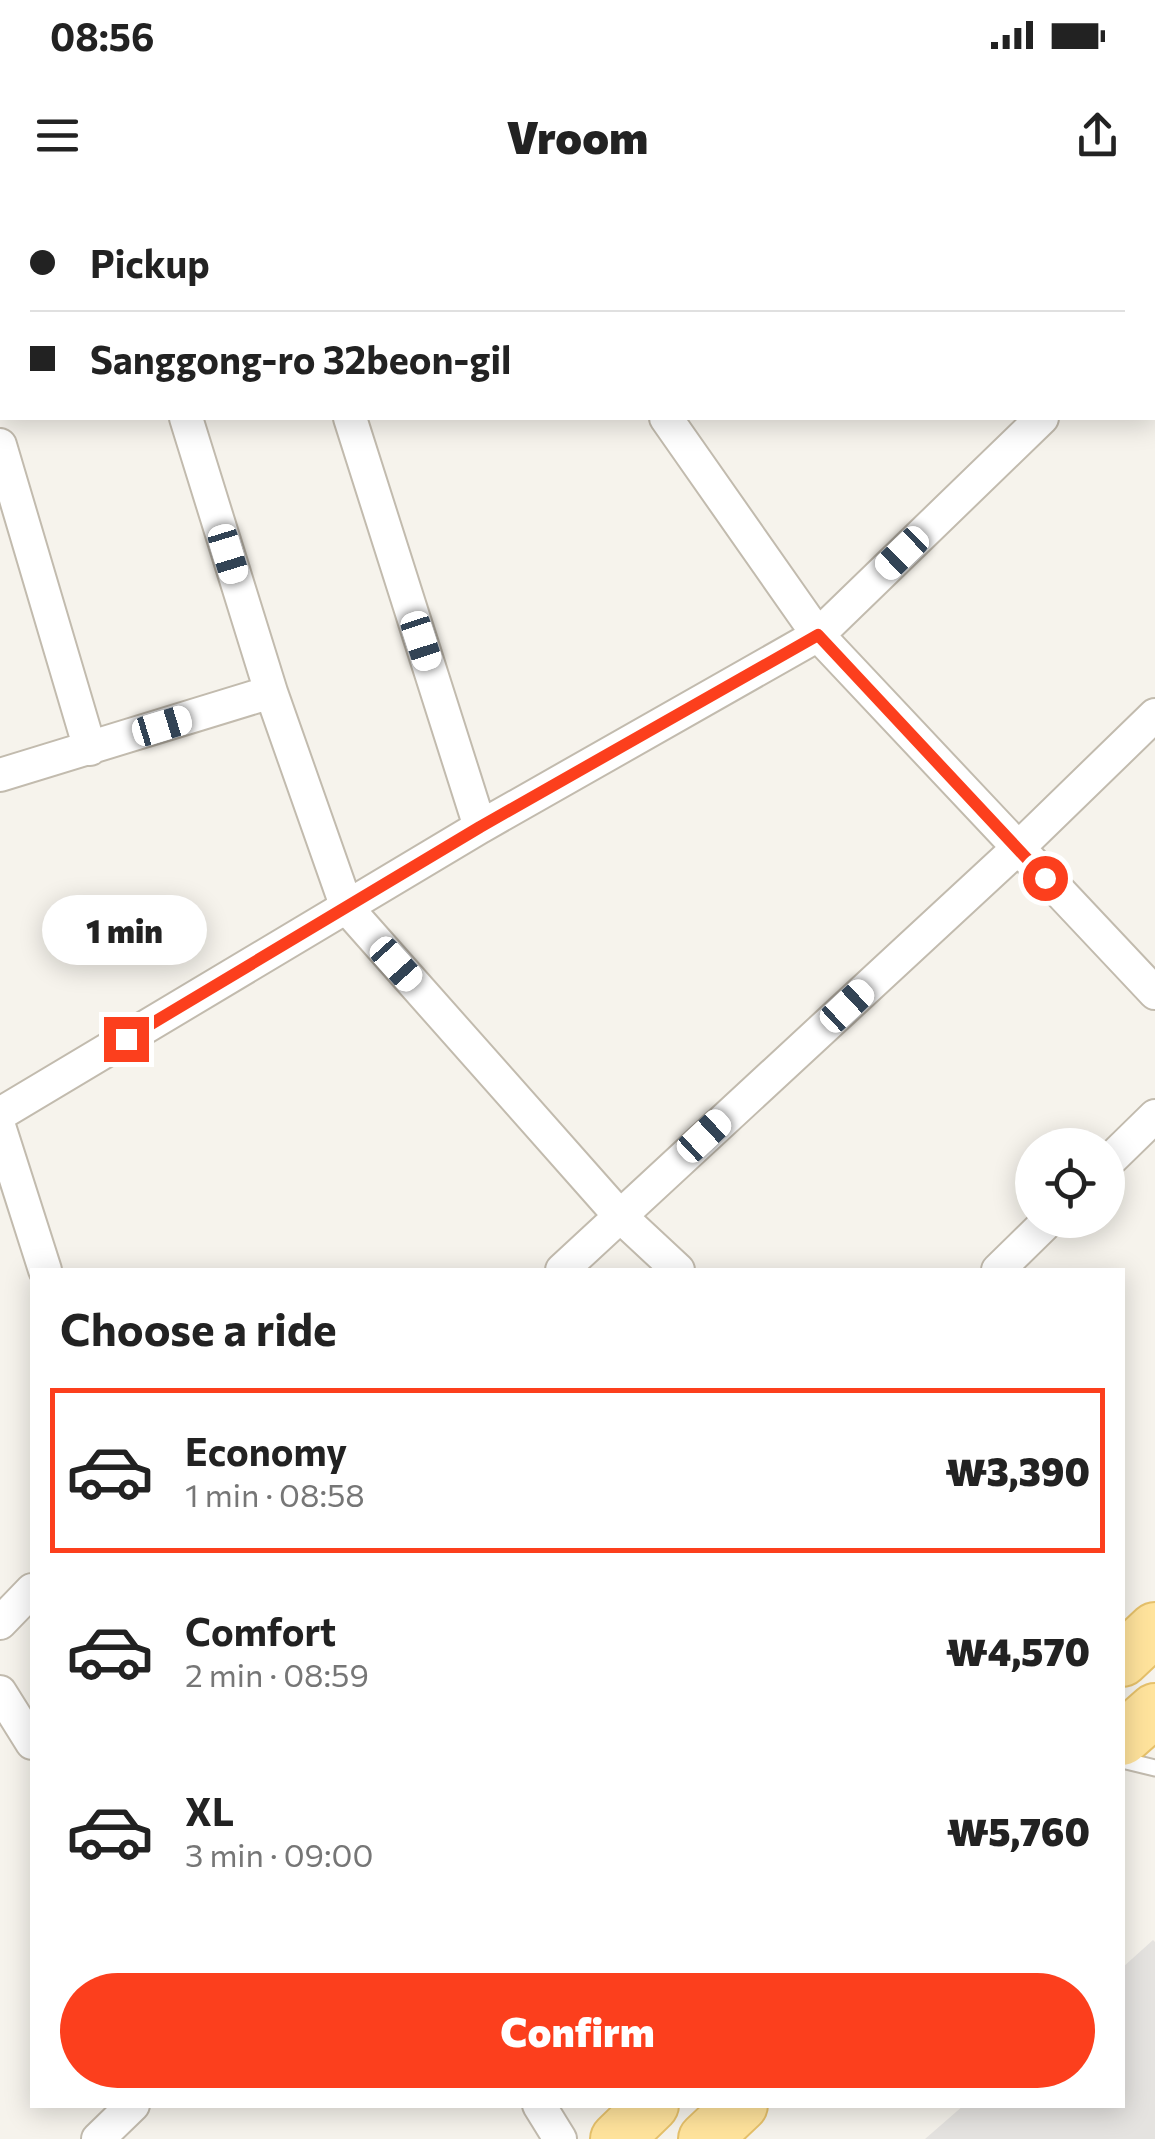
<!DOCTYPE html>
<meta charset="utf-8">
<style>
body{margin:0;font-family:Commissioner,sans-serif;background:#f6f6f6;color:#222;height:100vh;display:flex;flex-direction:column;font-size:38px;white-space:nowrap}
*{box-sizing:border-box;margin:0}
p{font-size:32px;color:#767676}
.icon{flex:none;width:55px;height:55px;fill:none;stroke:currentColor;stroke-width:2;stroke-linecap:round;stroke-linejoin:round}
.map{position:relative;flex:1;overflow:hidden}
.panel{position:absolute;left:30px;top:1068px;width:1095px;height:840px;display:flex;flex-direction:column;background:#fff;border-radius:0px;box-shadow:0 5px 25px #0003}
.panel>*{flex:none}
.hud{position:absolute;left:0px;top:0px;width:1155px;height:220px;box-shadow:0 5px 25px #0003;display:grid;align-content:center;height:220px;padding:0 30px;background:#fff}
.tools{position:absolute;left:1015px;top:928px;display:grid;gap:20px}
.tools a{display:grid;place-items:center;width:110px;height:110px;border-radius:50%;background:#fff;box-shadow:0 5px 25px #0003;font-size:50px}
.end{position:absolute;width:45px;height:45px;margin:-22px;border:12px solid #fc3f1d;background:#fff;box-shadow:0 0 0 5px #fff}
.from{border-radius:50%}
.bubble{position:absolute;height:70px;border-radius:35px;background:#fff;box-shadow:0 5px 25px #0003;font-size:32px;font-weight:800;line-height:70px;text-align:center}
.car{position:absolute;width:30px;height:60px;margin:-30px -15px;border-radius:12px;box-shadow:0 0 8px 2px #0007;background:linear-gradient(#fff 24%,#345 0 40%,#fff 0 76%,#345 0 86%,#fff 0)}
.hud b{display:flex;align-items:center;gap:35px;height:95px;font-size:38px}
.hud b+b{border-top:2px solid #e0e0e0}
.hud i{width:25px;height:25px;background:#222}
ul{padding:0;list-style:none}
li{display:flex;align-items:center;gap:30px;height:165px;margin:0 20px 15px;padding:0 10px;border:5px solid transparent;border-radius:0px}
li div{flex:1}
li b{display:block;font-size:38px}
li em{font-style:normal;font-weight:800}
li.active{border-color:#fc3f1d}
li>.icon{width:90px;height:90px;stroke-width:1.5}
h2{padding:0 30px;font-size:45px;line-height:120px}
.button{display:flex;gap:20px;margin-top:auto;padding:20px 30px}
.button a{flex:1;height:115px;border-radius:60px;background:#fc3f1d;color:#fff;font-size:40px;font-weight:800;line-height:115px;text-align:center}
.status{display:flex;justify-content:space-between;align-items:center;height:70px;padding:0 50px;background:#fff;direction:ltr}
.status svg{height:28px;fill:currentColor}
header{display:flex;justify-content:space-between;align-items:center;height:130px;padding:0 30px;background:#fff;font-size:45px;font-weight:800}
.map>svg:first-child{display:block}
.parking{fill:#e5e3e0}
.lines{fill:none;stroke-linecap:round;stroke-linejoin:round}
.lane-casing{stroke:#c2bbae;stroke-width:19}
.street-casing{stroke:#c2bbae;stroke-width:36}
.primary-casing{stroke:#e6c16a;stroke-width:56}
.lane{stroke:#fff;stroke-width:15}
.street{stroke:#fff;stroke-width:32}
.primary{stroke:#ffe39c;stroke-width:52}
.route{stroke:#fc3f1d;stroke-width:12}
</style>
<div class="status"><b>08:56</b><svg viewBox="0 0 49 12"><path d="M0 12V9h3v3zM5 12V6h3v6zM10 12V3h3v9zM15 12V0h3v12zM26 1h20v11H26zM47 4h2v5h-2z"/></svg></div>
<header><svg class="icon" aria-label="menu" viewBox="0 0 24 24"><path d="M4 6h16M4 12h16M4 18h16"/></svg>Vroom<svg class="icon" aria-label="share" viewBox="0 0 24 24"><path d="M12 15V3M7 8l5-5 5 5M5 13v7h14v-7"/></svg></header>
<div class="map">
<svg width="1155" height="1939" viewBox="0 0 1155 1939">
<rect width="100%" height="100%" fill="#f6f3ec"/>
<!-- parking -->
<path class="parking" d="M1153,1740L1155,1742V1939H925L964,1905H1122L1123,1767Z"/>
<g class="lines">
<defs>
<path id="lane" d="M1122,1560L1155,1568"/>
<path id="street" d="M528,0L529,2
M1129,0L1131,2
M674,2L684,0
M1152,26L1155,29
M1152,111L1155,109
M0,186L2,185
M186,218L271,492L347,708L619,1015L678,1070
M350,218L480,627
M666,218L818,435L1155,793
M0,245L90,549
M0,575L271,492
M0,914L480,627L818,435L1042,218
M0,929L45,1070
M1108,962L1155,916
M562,1070L1017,649L1155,515
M998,1070L1049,1020
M0,1423L32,1390
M0,1492L32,1543
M539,1905L560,1939
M98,1939L133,1905"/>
<path id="primary" d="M1122,1460L1155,1429
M1122,1539L1155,1510
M617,1939L652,1905
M705,1939L741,1905"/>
</defs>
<!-- lane casing -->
<use href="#lane" class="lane-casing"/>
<!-- street casing -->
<use href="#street" class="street-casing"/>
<!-- primary casing -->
<use href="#primary" class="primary-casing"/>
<!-- lane -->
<use href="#lane" class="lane"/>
<!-- street -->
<use href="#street" class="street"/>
<!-- primary -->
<use href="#primary" class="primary"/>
</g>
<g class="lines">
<!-- route -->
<path class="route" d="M126,839L480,627L818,435L1045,678"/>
</g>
</svg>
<div class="tools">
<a><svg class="icon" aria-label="locate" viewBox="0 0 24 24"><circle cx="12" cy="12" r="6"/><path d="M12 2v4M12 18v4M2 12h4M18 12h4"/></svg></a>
</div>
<i class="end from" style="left:1045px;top:678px"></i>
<i class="end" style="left:126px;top:839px"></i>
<div class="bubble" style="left:42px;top:695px;width:165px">1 min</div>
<i class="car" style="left:902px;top:353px;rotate:226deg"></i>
<i class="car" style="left:228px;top:354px;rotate:163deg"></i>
<i class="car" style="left:421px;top:441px;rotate:162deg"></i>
<i class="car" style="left:162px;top:526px;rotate:73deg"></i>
<i class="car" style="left:396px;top:764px;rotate:138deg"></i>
<i class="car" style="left:847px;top:806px;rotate:47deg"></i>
<i class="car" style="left:704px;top:936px;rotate:47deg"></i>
<div class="hud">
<b><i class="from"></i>Pickup</b>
<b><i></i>Sanggong-ro 32beon-gil</b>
</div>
<section class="panel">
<h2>Choose a ride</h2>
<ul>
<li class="active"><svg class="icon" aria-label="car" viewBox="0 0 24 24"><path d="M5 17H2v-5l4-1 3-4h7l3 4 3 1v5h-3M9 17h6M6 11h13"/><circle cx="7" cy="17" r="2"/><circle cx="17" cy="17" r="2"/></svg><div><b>Economy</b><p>1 min · 08:58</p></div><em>₩3,390</em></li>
<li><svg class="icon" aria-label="car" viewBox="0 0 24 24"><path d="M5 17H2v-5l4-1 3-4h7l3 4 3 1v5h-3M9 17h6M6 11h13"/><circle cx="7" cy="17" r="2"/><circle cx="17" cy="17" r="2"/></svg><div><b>Comfort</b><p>2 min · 08:59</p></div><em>₩4,570</em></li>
<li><svg class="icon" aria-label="car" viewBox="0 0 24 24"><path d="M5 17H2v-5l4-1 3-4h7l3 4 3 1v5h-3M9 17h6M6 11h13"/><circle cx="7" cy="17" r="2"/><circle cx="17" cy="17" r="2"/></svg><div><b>XL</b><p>3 min · 09:00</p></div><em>₩5,760</em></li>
</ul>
<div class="button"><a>Confirm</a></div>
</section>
</div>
